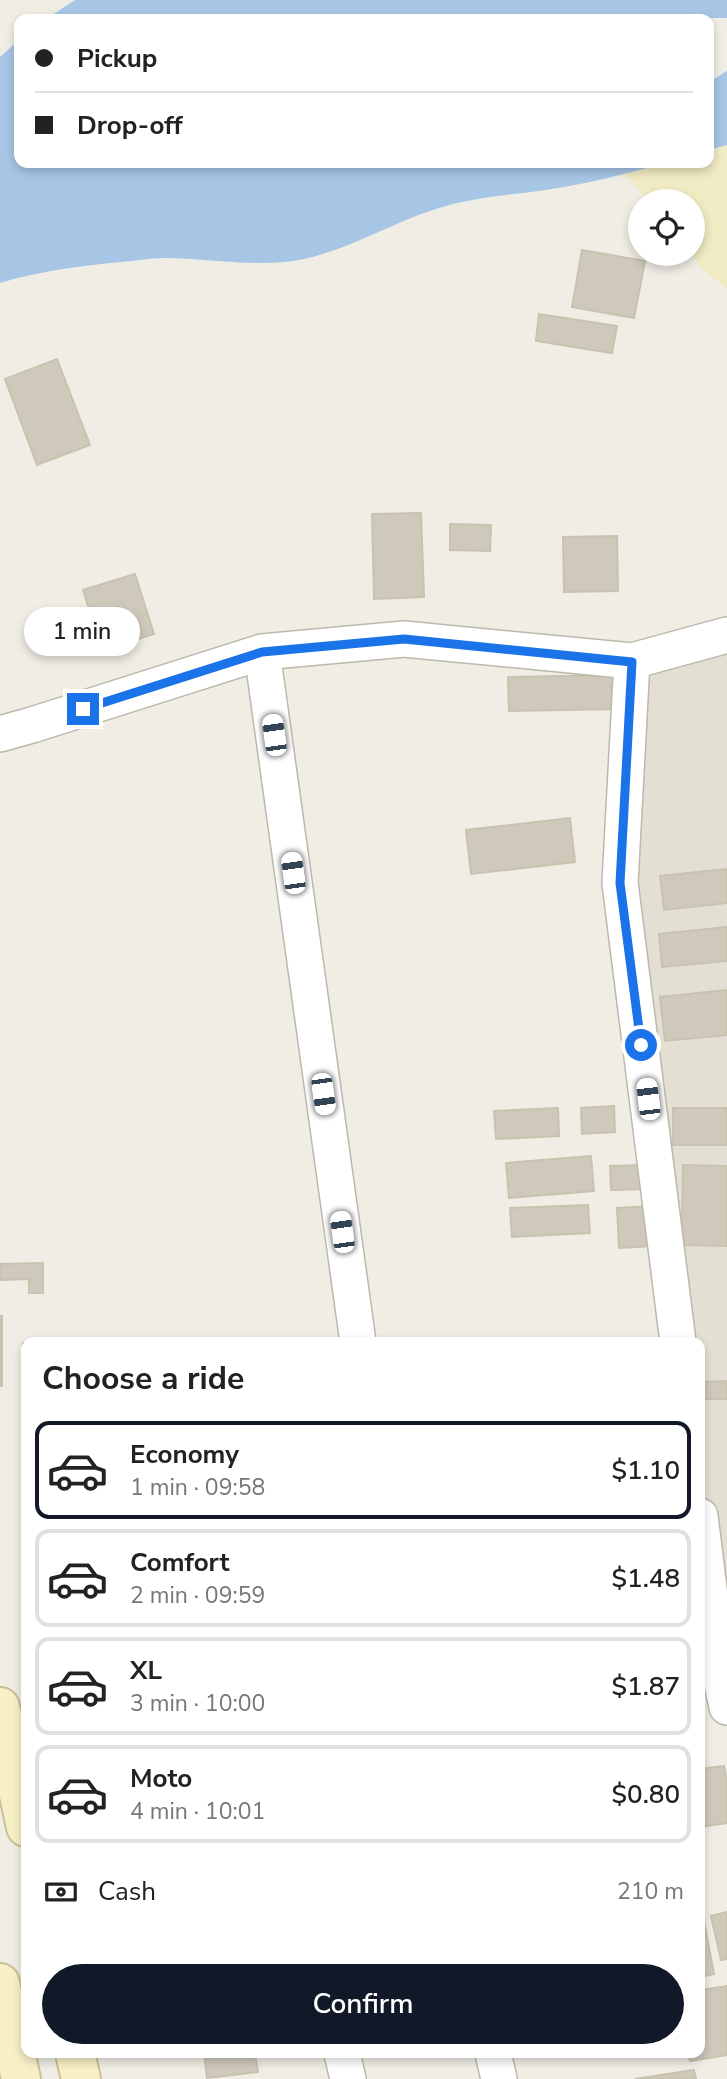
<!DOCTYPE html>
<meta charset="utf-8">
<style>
body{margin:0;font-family:"Nunito Sans",sans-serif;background:#f6f6f6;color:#222;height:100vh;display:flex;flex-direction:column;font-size:26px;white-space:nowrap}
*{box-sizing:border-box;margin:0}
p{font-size:23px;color:#767676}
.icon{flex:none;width:38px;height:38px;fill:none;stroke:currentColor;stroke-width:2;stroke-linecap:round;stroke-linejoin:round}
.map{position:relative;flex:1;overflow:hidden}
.panel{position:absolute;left:21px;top:1337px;width:684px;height:721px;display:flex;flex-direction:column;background:#fff;border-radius:14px;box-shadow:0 4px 10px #0003}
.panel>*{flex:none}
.guide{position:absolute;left:14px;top:14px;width:700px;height:154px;border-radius:14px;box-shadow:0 4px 10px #0003;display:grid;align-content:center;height:154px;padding:0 21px;background:#fff}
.controls{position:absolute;left:628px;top:189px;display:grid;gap:14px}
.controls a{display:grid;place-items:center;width:77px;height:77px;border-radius:50%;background:#fff;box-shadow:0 4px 10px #0003;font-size:35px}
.end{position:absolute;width:32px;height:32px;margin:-16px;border:9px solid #1a73e8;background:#fff;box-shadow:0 0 0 4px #fff}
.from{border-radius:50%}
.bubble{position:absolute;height:49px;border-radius:24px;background:#fff;box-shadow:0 4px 10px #0003;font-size:23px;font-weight:600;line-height:49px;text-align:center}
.car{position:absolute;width:21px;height:42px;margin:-21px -10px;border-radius:9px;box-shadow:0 0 5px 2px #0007;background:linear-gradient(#fff 24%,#345 0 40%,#fff 0 76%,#345 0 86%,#fff 0)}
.guide b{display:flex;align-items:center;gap:24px;height:66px;font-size:26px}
.guide b+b{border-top:2px solid #e0e0e0}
.guide i{width:18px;height:18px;background:#222}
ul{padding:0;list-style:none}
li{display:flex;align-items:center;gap:21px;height:98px;margin:0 14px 10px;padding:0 7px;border:4px solid #e0e0e0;border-radius:14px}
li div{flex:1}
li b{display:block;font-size:26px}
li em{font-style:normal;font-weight:600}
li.active{border-color:#111827}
li>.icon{width:63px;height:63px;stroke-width:1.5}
h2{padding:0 21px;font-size:32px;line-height:84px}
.pay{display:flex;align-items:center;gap:18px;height:77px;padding:0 21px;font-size:26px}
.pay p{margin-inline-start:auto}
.button{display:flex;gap:14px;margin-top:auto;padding:14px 21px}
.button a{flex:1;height:80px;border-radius:42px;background:#111827;color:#fff;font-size:28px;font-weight:600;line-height:80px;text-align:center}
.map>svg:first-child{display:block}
.residential{fill:#e3dfd3}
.sand{fill:#f0ebc3}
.water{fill:#a7c6e6}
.building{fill:#cfc9bb;stroke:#c9c2af;stroke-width:2}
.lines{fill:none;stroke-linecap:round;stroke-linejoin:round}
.street-casing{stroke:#bcb8ab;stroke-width:38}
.secondary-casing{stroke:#cac198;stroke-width:42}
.street{stroke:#fff;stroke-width:35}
.secondary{stroke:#f7f0c6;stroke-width:38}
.route{stroke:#1a73e8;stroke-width:9}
</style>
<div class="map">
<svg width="727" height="2079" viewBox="0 0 727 2079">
<rect width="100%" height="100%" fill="#efede4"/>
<!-- residential -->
<path class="residential" d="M727,635V1707L700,1516V1342H678L620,883L632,662Z"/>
<!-- sand -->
<path class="sand" d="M727,145V289L704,270L691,254H693V201H648L625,174L665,163H709V150Z"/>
<!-- water -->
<path class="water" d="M75,0H727V18L46,19Z
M19,40V163H665C626,174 586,184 546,190C512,195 478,197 446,206C391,221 342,256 285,262C244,266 204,258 163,258C149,258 135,261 121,262C80,266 39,271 0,283V57Z
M727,71V145L709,150V82Z"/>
<!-- building -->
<path class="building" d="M582,250L645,261L634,318L572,307Z
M539,314L617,326L612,353L536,341Z
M57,359L90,445L37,465L5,379Z
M421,513L424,597L374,599L372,514Z
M450,524L491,525L490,551L450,550Z
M617,536L618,591L564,592L563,537Z
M135,574L154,634L102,650L83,590Z
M620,675V709L509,711L508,677Z
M570,818L575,862L471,874L466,830Z
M727,869V903L664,910L660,876Z
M727,927V961L662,967L659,934Z
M727,990V1035L665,1041L660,997Z
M614,1106L615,1132L582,1134L581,1108Z
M558,1108L559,1136L496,1139L494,1111Z
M673,1108H727V1145H673Z
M591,1156L594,1191L509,1198L506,1163Z
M646,1165L647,1189L611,1190L610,1166Z
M683,1165L727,1166V1246L682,1245Z
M588,1205L590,1233L512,1237L510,1208Z
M652,1206L655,1246L619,1248L617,1208Z
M43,1263V1293H29V1279L0,1280V1264Z
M0,1316H2V1386H0Z
M23,1343H26V1432H23Z
M727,1381V1399H702V1382Z
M724,1766L727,1784V1823L700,1827V1769Z
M727,1912V1959L721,1960L711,1916Z
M700,1916H703L714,1974L700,1977Z
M727,1986V2055L690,2061L688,2053H700V1990Z
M204,2053H255L258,2072L207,2078Z
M694,2070L696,2079H635Z"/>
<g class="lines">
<defs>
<path id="street" d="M262,652L358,1342
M632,661L620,883L678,1342
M0,734L32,725L262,652L404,639L632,661L727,635
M700,1516L719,1670L727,1707
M342,2053L348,2079
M493,2053L499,2079"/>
<path id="secondary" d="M0,1707L26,1827
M0,1983L21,2079
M75,2053L81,2079"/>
</defs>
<!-- street casing -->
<use href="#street" class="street-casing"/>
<!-- secondary casing -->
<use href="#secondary" class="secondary-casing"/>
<!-- street -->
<use href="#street" class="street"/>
<!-- secondary -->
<use href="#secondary" class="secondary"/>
</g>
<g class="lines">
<!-- route -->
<path class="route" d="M83,709L262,652L404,639L632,662L620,883L641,1045"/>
</g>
</svg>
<div class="controls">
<a><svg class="icon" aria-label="locate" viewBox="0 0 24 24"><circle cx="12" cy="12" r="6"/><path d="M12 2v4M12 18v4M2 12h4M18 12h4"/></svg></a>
</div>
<i class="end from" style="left:641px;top:1045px"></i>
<i class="end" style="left:83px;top:709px"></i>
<div class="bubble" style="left:24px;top:607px;width:116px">1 min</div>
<i class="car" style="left:274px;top:735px;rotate:352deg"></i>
<i class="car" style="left:293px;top:873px;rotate:352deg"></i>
<i class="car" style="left:323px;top:1094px;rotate:172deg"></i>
<i class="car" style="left:648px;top:1099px;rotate:353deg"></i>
<i class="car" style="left:342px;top:1232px;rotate:352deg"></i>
<div class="guide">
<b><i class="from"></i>Pickup</b>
<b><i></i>Drop-off</b>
</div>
<section class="panel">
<h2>Choose a ride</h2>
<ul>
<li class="active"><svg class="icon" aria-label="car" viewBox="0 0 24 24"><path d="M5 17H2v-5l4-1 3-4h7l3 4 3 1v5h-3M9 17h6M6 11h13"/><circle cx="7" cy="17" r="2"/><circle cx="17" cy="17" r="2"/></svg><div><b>Economy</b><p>1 min · 09:58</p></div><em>$1.10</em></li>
<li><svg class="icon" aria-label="car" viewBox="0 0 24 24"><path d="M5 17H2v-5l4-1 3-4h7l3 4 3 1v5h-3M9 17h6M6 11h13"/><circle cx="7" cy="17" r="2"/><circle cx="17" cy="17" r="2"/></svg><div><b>Comfort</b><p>2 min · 09:59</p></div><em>$1.48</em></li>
<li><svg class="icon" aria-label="car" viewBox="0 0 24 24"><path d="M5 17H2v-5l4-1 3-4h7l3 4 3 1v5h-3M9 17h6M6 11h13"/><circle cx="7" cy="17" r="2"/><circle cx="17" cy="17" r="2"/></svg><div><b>XL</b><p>3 min · 10:00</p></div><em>$1.87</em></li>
<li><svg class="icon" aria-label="car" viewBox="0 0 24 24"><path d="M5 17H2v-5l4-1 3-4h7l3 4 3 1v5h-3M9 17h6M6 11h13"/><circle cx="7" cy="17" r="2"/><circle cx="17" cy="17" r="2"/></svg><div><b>Moto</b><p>4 min · 10:01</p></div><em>$0.80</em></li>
</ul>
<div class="pay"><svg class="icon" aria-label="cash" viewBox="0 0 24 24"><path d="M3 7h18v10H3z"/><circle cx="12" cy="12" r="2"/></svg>Cash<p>210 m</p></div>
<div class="button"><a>Confirm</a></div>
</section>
</div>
